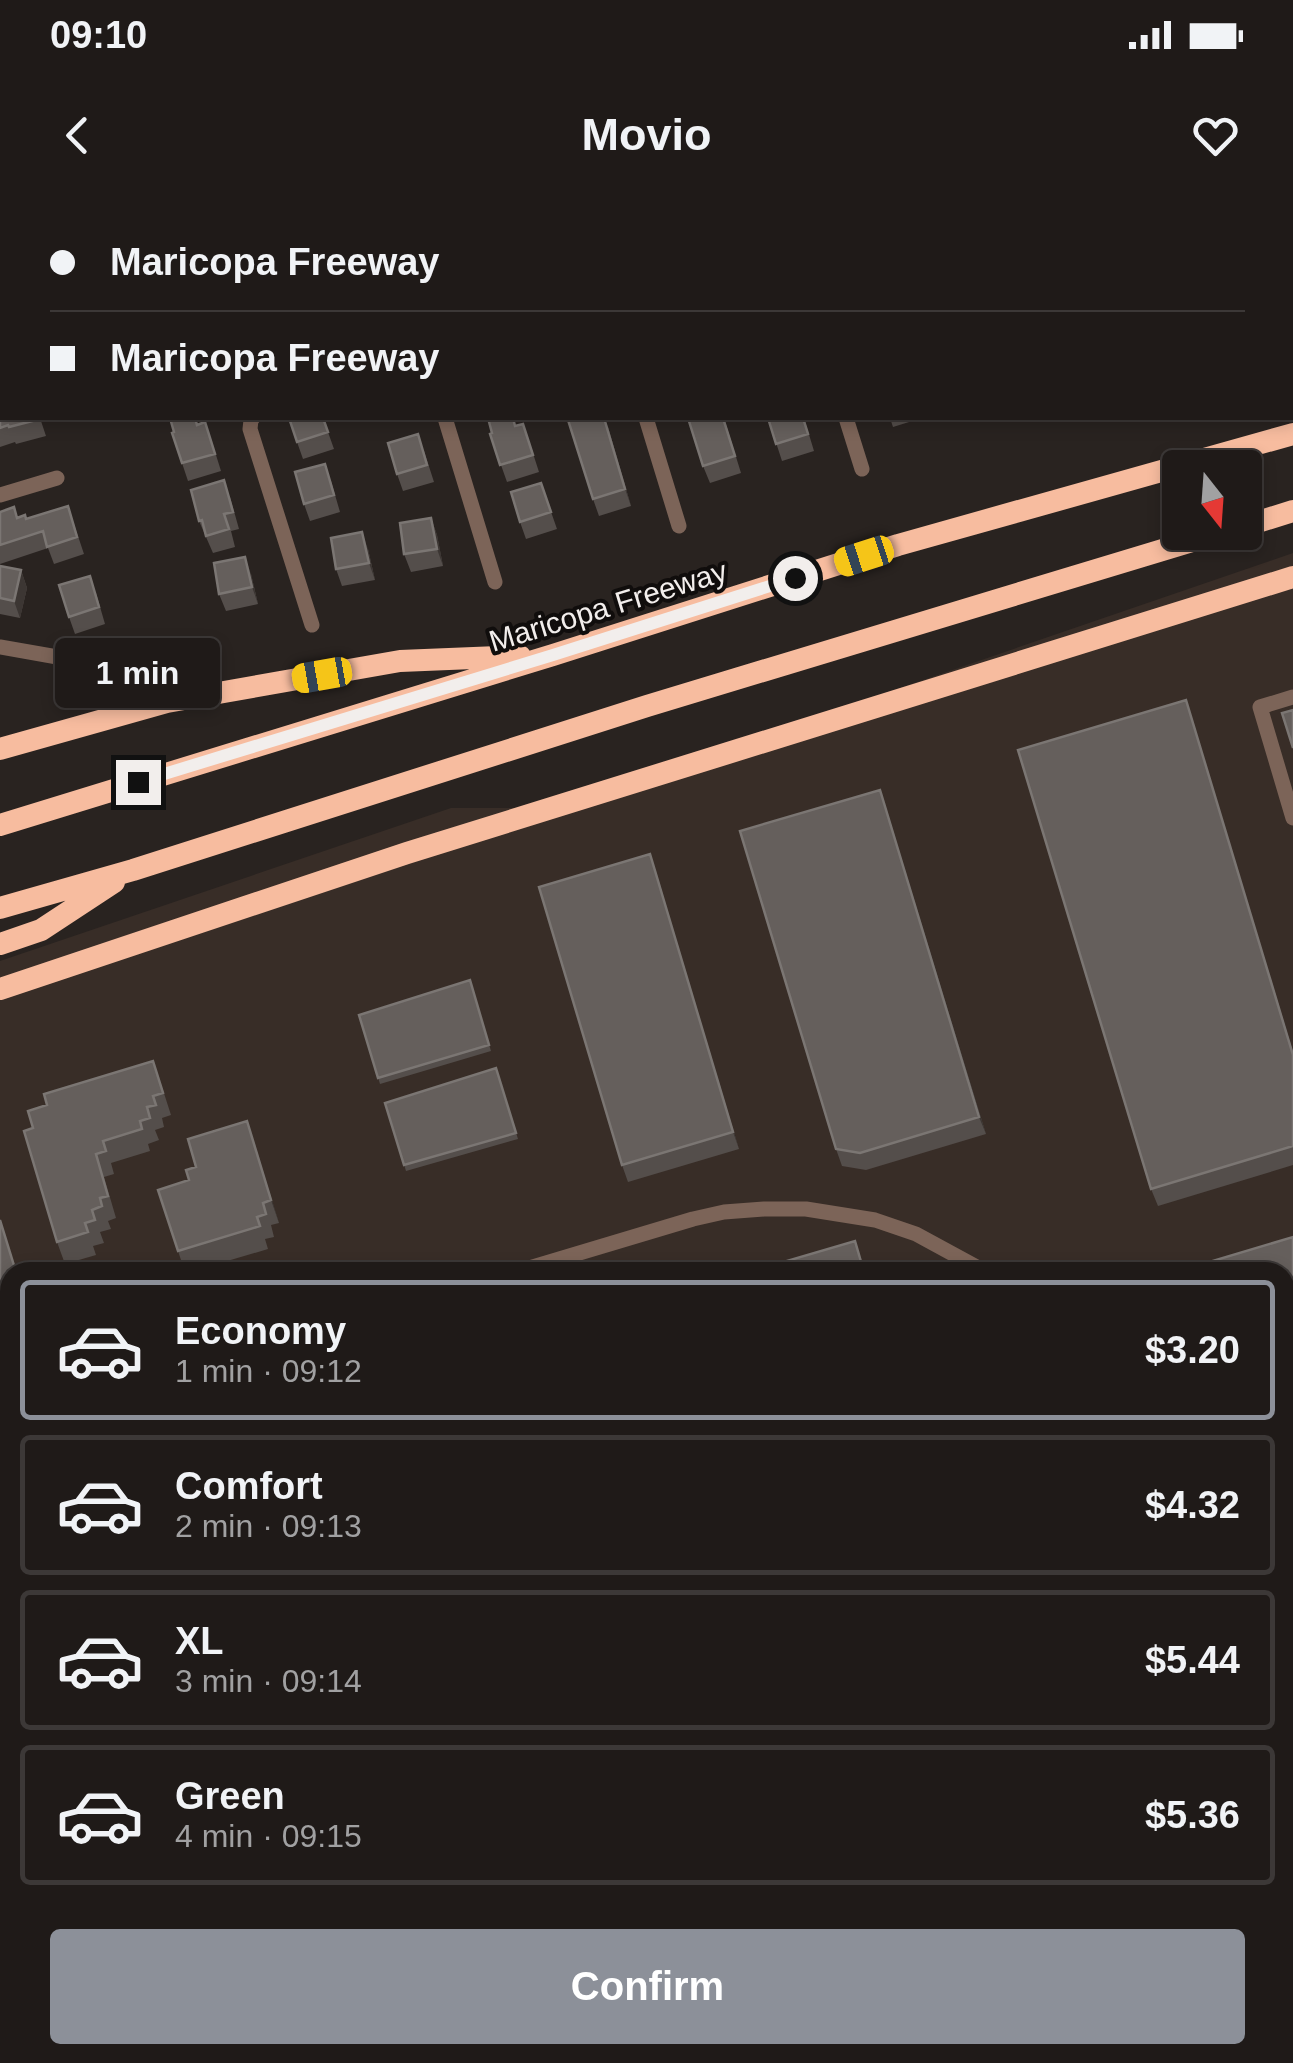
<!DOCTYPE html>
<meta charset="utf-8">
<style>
body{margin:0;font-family:Arial,sans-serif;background:#2c2725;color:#f1f3f6;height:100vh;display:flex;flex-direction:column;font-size:38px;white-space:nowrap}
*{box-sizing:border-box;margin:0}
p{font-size:32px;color:#a1a1a2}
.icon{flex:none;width:55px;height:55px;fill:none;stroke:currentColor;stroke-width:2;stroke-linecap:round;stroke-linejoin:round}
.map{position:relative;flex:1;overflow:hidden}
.details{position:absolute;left:0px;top:1062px;width:1295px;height:802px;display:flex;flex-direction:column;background:#1f1a18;border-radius:30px 30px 0 0;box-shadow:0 5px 15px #0003,0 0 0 2px #3c3837}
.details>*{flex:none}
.hud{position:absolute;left:0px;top:0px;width:1295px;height:220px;box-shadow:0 5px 15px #0003,0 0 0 2px #3c3837;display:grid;align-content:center;height:220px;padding:0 50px;background:#1f1a18}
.needle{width:65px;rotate:163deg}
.tools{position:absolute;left:1162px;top:250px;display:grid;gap:20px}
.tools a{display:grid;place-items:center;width:100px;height:100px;border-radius:10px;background:#1f1a18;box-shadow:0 5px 15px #0003,0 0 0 2px #3c3837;font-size:50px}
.end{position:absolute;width:45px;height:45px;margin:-22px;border:12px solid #f2eeec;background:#111;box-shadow:0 0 0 5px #111}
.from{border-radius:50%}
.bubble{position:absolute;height:70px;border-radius:10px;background:#1f1a18;box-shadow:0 5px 15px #0003,0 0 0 2px #3c3837;font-size:32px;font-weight:700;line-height:70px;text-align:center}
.car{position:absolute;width:30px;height:60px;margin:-30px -15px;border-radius:12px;box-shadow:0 0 8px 2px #0007;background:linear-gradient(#f5c518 24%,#345 0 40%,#f5c518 0 76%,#345 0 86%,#f5c518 0)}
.hud b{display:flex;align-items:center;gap:35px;height:95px;font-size:38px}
.hud b+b{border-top:2px solid #3c3837}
.hud i{width:25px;height:25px;background:#f1f3f6}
ul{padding:18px 0 0;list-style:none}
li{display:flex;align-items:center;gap:30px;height:140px;margin:0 20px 15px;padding:0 30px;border:5px solid #3c3837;border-radius:10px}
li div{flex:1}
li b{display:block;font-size:38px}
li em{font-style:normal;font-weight:700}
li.current{border-color:#8c9099}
li>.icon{width:90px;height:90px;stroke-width:1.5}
.primary-button{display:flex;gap:20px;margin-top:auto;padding:20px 50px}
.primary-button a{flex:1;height:115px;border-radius:10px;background:#8c9099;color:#fff;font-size:40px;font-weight:700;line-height:115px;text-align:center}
.status{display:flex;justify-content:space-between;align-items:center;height:70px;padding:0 50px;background:#1f1a18;direction:ltr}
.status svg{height:28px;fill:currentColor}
header{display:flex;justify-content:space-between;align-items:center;height:130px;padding:0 50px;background:#1f1a18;font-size:45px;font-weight:700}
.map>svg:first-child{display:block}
.built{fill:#382d27;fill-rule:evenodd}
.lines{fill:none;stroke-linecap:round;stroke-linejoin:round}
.minor{stroke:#7c6458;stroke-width:15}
.highway{stroke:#f7bc9f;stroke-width:22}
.wall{fill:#544e4b}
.shaded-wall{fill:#3c3633}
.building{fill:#655f5c;stroke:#7b7673;stroke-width:2.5}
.route{stroke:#f2eeec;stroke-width:12}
.labels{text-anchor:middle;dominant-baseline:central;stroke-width:8;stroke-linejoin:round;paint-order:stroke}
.street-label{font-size:30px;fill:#f2eeec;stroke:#100d0c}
</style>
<div class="status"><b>09:10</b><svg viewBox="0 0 49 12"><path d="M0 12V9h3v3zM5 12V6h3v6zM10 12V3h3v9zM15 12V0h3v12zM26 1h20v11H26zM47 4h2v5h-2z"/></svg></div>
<header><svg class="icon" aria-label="back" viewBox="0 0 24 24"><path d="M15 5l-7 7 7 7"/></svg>Movio<svg class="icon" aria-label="heart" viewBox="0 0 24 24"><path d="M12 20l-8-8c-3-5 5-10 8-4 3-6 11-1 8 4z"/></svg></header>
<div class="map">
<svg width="1293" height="1863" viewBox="0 0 1293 1863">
<rect width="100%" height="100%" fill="#292320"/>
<!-- built -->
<path class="built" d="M1080,0H1293V154L1292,2H1081Z
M1293,353V1863H0V761L451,608H550ZM10,1072H1285V1855H10Z"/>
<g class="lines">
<!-- minor -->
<path class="minor" d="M327,0L328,2
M578,0L579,2
M821,0L826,2
M778,2L780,0
M253,218L251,220L250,229L312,425
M445,218L495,382
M646,218L679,326
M846,218L862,269
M0,295L57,278
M0,447L63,458
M1293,497L1260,507L1293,618
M516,1072L693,1019L724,1012L764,1009H806L875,1020L916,1034L986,1072
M0,1229L10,1226
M1285,1320L1293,1322
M1285,1667L1293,1665
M1285,1727L1293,1725
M852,1855L857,1863
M1129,1855L1130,1863"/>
<!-- highway -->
<path class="highway" d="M1245,326L1293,311
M0,549L167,502L400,461L520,456
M0,625L553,455L898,345L1293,234
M0,708L133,670L647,506L1222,332
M0,744L41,730L114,682
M0,789L407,653L1293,377"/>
</g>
<!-- wall -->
<path class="wall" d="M95,0H147L139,2H96Z
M0,127H2V179L0,180Z
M0,197L2,218H40L46,236L16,244L15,242L0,247Z
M323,218L334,249L303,259L297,242Z
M724,218L741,273L710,283L703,266Z
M768,218H804L814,251L782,261Z
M890,218H922L893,227Z
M198,225L211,239L221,271L188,281L172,233Z
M516,226L529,241L539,272L507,282L490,234Z
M608,227L631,306L599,316L593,299Z
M424,251L434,282L403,291L397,274Z
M331,281L340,312L310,321L304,304Z
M541,283L557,329L526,339L520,322Z
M230,297L239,329L231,331L235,347L213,353L199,321Z
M68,306L84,354L54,364L48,348L0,364V312L17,318L26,319Z
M431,318L437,335L443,366L411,372L404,354Z
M368,349L375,380L342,386L336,369Z
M0,366L21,370L27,388L20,418L0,414Z
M251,374L258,404L226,411L219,394Z
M96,393L105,424L75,434L69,417Z
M1186,500L1293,852V965L1158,1006L1151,989Z
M880,590L986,934L866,970L842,966L836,949Z
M650,654L739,949L628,982L622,965Z
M470,780L491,851L380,884L359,815Z
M496,868L518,939L406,971L385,903Z
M161,884L171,915L162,918L164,927L155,930L159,940L148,944L150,951L111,963L114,974L104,977L116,1018L108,1021L111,1029L100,1032L104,1043L93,1046L96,1055L65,1064L57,1042L33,928Z
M247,921L279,1023L271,1025L274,1037L265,1039L268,1049L190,1072H185L178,1051L189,980L196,967Z
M0,1019L10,1072V1100L0,1103Z
M1293,1037V1170L1285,1172V1072Z
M10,1300V1381L6,1382L0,1366V1303Z
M1293,1483V1635L1285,1637V1485Z
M0,1548L10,1580V1624L0,1627Z
M10,1712V1780L0,1783V1715Z"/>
<!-- shaded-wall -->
<path class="shaded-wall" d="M604,218L608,227L631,306L625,289Z
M431,318L437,335L443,366L437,349Z
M362,332L368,349L375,380L369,363Z
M245,357L251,374L258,404L252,387Z
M21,370L27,388L20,418L14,401Z
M1186,500L1293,852V855Z
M880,590L886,607L986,934L979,917Z
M650,654L656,671L739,949L733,932Z
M247,921L255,944L279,1023L271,1000Z"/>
<!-- building -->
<path class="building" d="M95,0H114L106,2H96Z
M248,0H297L298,2H240Z
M499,0H535V2H500Z
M640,0H658V2H632Z
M1031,0H1058L1059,2H1024Z
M0,127H2V161H0Z
M2,196V218H39L40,219L9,227L8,225L0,228V197Z
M170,218H195L197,225L205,222L215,254L182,263L172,233L174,232Z
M289,218H323L328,232L297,242Z
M488,218H513L515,226L523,224L533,255L500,265L490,234L492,233Z
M576,218H604L625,289L593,299L568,220Z
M688,218H723L735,256L703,266Z
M768,218H803L808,234L776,244Z
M418,234L427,265L397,274L388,243Z
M325,264L334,295L304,304L295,272Z
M224,280L233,312L224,314L229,329L206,336L202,320L199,321L191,290Z
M541,283L551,312L520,322L511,292Z
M68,306L77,337L47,347L43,331L0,345V312L14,307L17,318L25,315L26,319Z
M431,318L437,349L404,354L400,323Z
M362,332L369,363L336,369L331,338Z
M245,357L252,387L219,394L214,363Z
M0,366L21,370L14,401L0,398Z
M90,376L99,407L69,417L59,385Z
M1186,500L1293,855V946L1151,989L1018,550Z
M1293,510V548L1282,513Z
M880,590L979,917L860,953L836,949L740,631Z
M650,654L733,932L622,965L539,687Z
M470,780L489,845L378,878L359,815Z
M153,861L163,893L153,896L156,905L147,907L150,918L140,921L142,929L103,941L106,951L96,954L108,996L100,998L102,1006L92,1010L95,1020L85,1023L88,1032L57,1042L24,931L33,928L28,911L47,905L44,894Z
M496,868L516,933L404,965L385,903Z
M247,921L271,1000L263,1003L266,1014L257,1017L260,1026L178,1051L158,990L189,980L186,970L196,967L188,939Z
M0,1020L16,1072H10V1093L0,1097Z
M1293,1037V1151L1285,1153V1072H1176Z
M855,1041L864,1072H749Z
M10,1300V1356L0,1359V1303Z
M1293,1483V1610L1285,1612V1485Z
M0,1552L10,1585V1599L0,1602Z
M10,1712V1755L0,1758V1715Z
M1293,1737V1863H1274L1272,1855H1285V1739Z
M10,1847V1855H32L35,1863H0V1850Z
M298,1855H373L375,1863H272Z
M1167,1855H1209L1211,1863H1169Z"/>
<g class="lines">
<!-- route -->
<path class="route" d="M138,582L553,455L795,378"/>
</g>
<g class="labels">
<!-- street labels -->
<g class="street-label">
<text transform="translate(608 406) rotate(-17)">Maricopa Freeway</text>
</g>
</g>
</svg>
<div class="tools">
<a><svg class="needle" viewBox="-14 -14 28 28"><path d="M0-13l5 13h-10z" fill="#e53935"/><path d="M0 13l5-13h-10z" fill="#a1a1a2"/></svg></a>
</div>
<i class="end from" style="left:795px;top:378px"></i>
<i class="end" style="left:138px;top:582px"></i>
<div class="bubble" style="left:55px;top:438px;width:165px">1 min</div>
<i class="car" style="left:864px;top:356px;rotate:252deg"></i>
<i class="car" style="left:322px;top:475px;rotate:260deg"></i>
<div class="hud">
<b><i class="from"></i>Maricopa Freeway</b>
<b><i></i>Maricopa Freeway</b>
</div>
<section class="details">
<ul>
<li class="current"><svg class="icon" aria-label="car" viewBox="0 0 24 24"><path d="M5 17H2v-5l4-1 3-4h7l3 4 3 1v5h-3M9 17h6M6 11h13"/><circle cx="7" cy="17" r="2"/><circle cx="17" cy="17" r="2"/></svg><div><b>Economy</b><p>1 min · 09:12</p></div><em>$3.20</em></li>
<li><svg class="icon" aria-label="car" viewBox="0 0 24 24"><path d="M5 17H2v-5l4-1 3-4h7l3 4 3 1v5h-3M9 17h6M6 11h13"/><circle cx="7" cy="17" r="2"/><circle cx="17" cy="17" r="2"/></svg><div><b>Comfort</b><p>2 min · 09:13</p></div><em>$4.32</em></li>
<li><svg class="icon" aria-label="car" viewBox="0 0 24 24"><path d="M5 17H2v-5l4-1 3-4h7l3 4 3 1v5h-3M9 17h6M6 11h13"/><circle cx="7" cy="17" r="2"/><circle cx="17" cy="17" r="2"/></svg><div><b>XL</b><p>3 min · 09:14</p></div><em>$5.44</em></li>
<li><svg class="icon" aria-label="car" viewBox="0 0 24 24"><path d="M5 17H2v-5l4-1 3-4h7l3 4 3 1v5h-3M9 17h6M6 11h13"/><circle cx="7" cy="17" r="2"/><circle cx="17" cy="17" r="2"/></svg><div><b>Green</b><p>4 min · 09:15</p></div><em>$5.36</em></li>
</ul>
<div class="primary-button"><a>Confirm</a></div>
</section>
</div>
